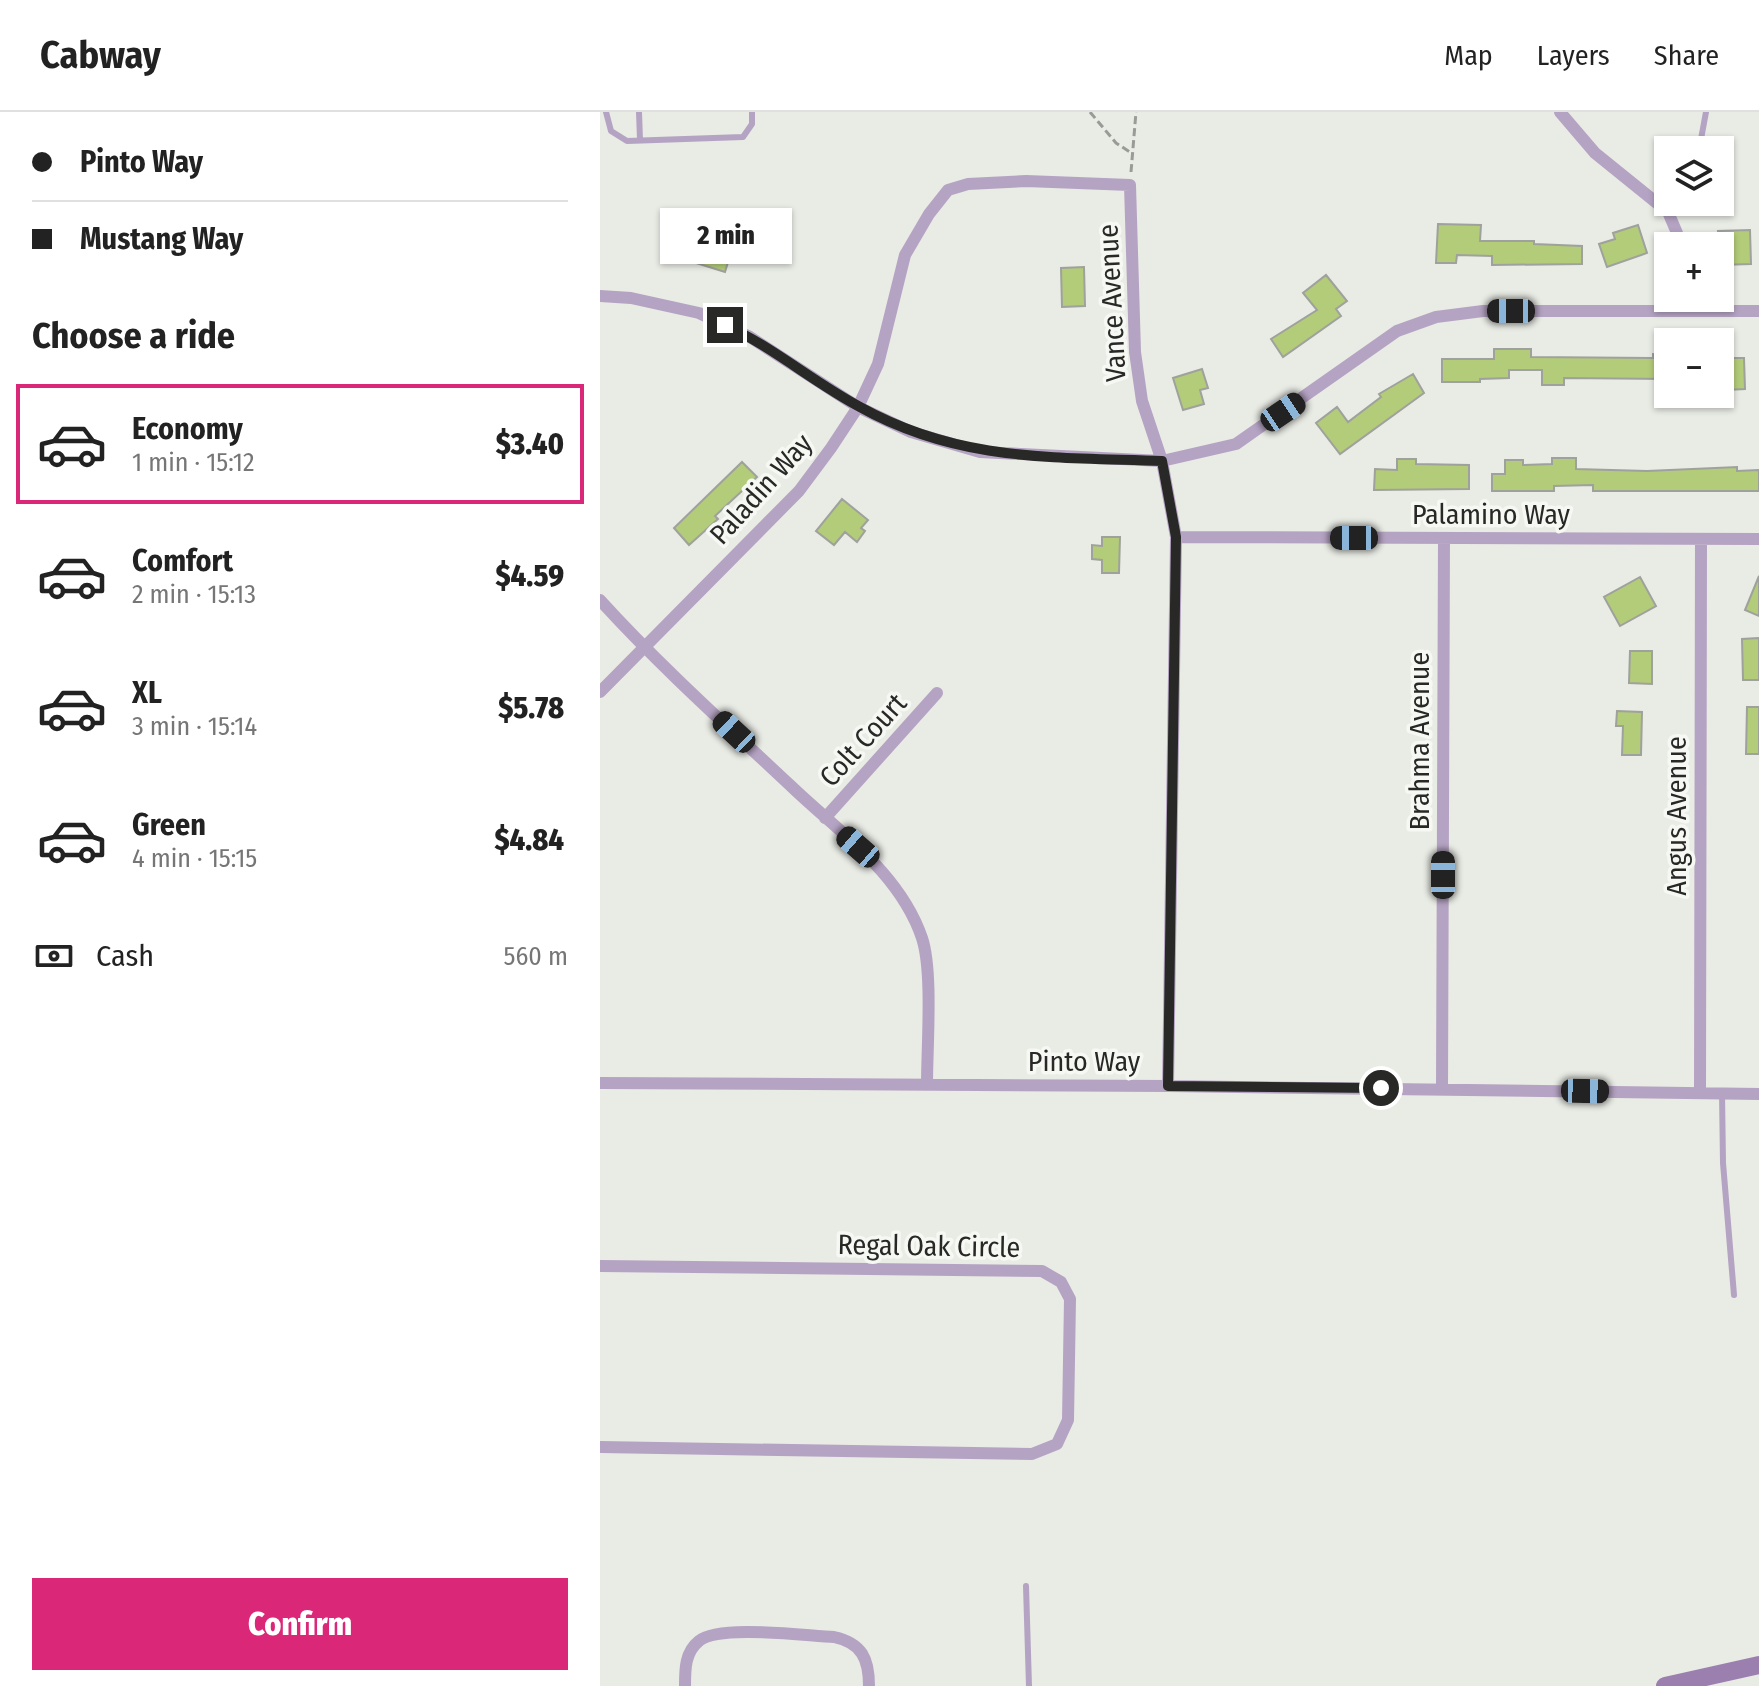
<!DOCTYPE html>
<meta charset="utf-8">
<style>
body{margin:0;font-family:"Fira Sans Condensed",sans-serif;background:#f6f6f6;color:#222;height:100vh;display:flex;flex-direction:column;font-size:30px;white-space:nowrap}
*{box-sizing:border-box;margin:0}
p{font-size:26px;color:#767676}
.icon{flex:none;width:44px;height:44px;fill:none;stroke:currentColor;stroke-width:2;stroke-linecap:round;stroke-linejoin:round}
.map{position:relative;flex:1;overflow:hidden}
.side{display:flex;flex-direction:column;background:#fff;width:600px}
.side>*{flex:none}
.hud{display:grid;align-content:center;height:176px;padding:0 32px;background:#fff}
.fabs{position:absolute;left:1054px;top:24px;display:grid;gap:16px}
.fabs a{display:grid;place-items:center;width:80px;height:80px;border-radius:0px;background:#fff;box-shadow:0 2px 6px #0004;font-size:40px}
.end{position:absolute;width:36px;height:36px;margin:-18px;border:10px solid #282927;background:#fff;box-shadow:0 0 0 4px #fff}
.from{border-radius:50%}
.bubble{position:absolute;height:56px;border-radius:0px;background:#fff;box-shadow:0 2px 6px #0004;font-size:26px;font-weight:800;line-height:56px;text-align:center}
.car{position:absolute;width:24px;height:48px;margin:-24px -12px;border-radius:10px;box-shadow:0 0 6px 2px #0007;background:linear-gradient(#222 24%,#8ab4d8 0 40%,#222 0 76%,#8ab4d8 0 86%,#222 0)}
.hud b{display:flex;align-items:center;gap:28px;height:76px;font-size:30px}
.hud b+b{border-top:2px solid #e0e0e0}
.hud i{width:20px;height:20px;background:#222}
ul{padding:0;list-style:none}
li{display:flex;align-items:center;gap:24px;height:120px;margin:0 16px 12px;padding:0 16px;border:4px solid transparent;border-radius:0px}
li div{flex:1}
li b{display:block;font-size:30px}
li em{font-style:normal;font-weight:800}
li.on{border-color:#db2777}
li>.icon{width:72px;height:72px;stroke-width:1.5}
h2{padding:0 32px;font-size:36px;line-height:96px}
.pay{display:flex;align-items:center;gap:20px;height:88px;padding:0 32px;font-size:30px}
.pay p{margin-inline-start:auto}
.button{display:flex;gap:16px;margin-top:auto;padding:16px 32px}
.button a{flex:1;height:92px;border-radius:0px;background:#db2777;color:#fff;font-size:32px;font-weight:800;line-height:92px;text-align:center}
header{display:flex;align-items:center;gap:48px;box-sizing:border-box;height:112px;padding:0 40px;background:#fff;border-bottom:2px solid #e0e0e0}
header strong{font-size:38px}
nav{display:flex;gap:44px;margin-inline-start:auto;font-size:28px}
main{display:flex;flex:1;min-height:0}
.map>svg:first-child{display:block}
.building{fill:#b3cc79;stroke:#9fa19c;stroke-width:2}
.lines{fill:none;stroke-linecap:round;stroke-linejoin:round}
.path{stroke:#999b97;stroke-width:3;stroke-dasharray:8 4;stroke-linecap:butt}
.lane{stroke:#b5a3c3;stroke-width:6}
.street{stroke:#b5a3c3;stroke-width:12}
.secondary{stroke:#9b7faf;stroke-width:18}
.route{stroke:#282927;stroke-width:10}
.labels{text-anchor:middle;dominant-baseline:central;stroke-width:7;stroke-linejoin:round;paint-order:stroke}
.street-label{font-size:28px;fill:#282927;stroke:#f6f8f3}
</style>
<header>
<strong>Cabway</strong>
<nav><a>Map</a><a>Layers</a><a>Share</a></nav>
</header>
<main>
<section class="side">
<div class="hud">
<b><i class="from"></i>Pinto Way</b>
<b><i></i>Mustang Way</b>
</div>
<h2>Choose a ride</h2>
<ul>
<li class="on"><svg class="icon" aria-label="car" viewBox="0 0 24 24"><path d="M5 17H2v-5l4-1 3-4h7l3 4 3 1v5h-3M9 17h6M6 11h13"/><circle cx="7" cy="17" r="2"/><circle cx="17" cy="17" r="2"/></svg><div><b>Economy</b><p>1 min · 15:12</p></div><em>$3.40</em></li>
<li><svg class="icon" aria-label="car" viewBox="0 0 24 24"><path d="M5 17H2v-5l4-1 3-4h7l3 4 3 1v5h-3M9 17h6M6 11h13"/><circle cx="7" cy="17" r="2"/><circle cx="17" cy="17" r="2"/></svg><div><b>Comfort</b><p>2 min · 15:13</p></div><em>$4.59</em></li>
<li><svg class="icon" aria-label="car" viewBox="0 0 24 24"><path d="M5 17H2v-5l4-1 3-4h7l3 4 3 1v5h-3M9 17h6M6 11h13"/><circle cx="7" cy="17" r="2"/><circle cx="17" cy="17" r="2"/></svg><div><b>XL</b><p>3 min · 15:14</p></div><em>$5.78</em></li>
<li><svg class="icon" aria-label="car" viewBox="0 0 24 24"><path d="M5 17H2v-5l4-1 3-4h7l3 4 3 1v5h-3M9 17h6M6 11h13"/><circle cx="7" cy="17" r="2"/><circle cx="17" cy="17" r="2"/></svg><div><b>Green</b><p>4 min · 15:15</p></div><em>$4.84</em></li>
</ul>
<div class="pay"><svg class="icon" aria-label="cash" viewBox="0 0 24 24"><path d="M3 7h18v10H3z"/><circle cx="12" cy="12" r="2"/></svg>Cash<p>560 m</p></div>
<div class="button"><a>Confirm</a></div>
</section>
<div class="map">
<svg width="1159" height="1574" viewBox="0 0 1159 1574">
<rect width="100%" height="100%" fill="#e9ebe5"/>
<!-- building -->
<path class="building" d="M838,112L881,113L880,129H934V132L982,134V152L892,153V144L857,143L856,151H836Z
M1038,113L1047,141L1007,155L999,132L1015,127L1013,121Z
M1150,118L1151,152L1120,153L1118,119Z
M115,128L133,134L125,160L90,149L96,132L112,137Z
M484,155L485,194L462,195L461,156Z
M726,163L747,189L736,197L741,204L683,245L671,227L717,198L703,181Z
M894,237H931V245L1053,246V242L1068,243V267L964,266V273H942V258H909V266L880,267V270H842V247H894Z
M1120,246H1144L1145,277L1126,278V268H1120Z
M602,257L608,276L600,278L604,292L583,298L573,266Z
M813,262L824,281L740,342L716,311L737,295L748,310L781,285L779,282Z
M952,346H976V357L1047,359L1137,355V359L1159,358V379H993V373L954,374V379H892V362H905V348H923V353L952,352Z
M797,347H816V352L869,353V377L774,378L775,357L797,358Z
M142,350L157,365L115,404L118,407L89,433L74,416Z
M242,387L268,408L261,416L265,419L257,430L245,420L234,433L216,419Z
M502,425H520L519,461H502V448L492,447V433L502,434Z
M1159,464V504L1145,498Z
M1040,465L1056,494L1020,514L1004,485Z
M1159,526V568H1143L1142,527Z
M1030,539H1052V572L1029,571Z
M1147,595H1159V642H1146Z
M1017,599L1042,600L1041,643H1022L1023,614H1016Z"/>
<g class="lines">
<!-- path -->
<path class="path" d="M490,0L516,31L533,42
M531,60L536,0"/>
<!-- lane -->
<path class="lane" d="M6,0L11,19L27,29L143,25L152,12V0
M39,0L40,28
M1099,38L1106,0
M1068,100L1075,90
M1122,981L1123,1051L1134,1183
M426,1474L429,1574"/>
<!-- street -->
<path class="street" d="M960,0L995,41L1068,100L1077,121V134
M0,184L31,186L99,201L150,225L258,295L311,320L380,340L562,349L636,332L797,219L836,205L883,199H1159
M576,425L1159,427
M0,488C60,554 127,614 192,675C239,720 300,761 322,826C333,859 327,934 327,972
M0,580L199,379L231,336L258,295L278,252L305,143L329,102L348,78L368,72L426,69L530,73L535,240L542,289L562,349L576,425L568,974
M225,706L337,581
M0,971L568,974L1159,982
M842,977L844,426
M1100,981L1101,427
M0,1154L442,1159L461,1170L470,1187L468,1308L457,1332L432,1342L0,1335
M85,1574C85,1557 85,1540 99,1529C119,1512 206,1524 234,1525C262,1531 269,1547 269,1574"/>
<!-- secondary -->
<path class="secondary" d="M1065,1574L1159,1553"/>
</g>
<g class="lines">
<!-- route -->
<path class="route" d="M125,213C173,235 213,270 260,295C359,350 453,345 562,349L576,425L568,974L781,976"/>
</g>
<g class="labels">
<!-- street labels -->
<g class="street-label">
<text transform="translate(512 191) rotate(-93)">Vance Avenue</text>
<text transform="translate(161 377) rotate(-48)">Paladin Way</text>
<text x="891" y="402">Palamino Way</text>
<text transform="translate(263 628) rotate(-48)">Colt Court</text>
<text transform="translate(819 629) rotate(-90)">Brahma Avenue</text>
<text transform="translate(1076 704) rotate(-90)">Angus Avenue</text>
<text x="484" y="949">Pinto Way</text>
<text transform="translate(329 1134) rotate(1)">Regal Oak Circle</text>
</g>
</g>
</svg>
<div class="fabs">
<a><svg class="icon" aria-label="layers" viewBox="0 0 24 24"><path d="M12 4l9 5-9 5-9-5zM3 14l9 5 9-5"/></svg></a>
<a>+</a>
<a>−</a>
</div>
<i class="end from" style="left:781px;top:976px"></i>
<i class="end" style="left:125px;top:213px"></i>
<div class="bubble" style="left:60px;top:96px;width:132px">2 min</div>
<i class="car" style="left:911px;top:199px;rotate:270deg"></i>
<i class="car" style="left:683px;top:300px;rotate:56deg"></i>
<i class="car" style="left:754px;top:426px;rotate:270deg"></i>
<i class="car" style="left:134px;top:620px;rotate:313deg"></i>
<i class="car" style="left:258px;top:735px;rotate:311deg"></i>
<i class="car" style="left:843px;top:763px;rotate:0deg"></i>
<i class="car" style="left:985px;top:979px;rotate:91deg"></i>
</div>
</main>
